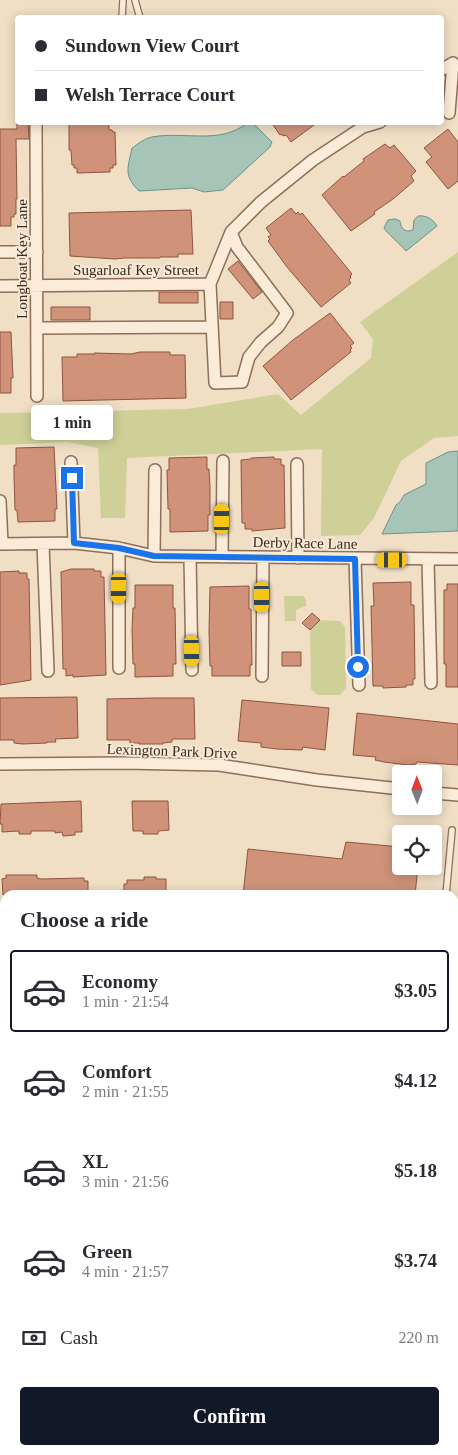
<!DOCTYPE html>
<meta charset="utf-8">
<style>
body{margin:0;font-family:"Times New Roman",serif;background:#f2f2f3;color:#2b2b33;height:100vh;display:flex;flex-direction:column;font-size:19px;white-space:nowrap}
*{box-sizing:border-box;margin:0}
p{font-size:16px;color:#7c7c81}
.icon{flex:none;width:28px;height:28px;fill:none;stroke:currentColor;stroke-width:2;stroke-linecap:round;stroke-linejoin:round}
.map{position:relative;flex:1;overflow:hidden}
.drawer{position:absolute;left:0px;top:890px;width:459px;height:565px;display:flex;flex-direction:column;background:#fff;border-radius:15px 15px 0 0;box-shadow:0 2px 12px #0003}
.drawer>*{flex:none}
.guide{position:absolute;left:15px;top:15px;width:429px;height:110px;border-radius:5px;box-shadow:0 2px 12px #0003;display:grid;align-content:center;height:110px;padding:0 20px;background:#fff}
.needle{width:32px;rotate:359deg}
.fabs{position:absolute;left:392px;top:765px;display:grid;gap:10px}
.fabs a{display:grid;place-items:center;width:50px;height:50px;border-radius:5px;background:#fff;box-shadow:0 2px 12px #0003;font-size:25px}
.end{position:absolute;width:22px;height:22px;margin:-11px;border:6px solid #1a73e8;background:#fff;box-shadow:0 0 0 2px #fff}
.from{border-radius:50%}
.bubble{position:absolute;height:35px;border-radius:5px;background:#fff;box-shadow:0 2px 12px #0003;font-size:16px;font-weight:700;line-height:35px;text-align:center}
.car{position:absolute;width:15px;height:30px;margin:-15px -8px;border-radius:6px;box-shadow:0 0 4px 1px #0007;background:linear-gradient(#f5c518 24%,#345 0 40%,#f5c518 0 76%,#345 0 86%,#f5c518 0)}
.guide b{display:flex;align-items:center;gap:18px;height:48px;font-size:19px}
.guide b+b{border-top:1px solid #e1e1e2}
.guide i{width:12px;height:12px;background:#2b2b33}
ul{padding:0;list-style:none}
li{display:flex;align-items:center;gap:15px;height:82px;margin:0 10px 8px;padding:0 10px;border:2px solid transparent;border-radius:5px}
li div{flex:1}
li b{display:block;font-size:19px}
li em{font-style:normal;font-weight:700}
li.selected{border-color:#111827}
li>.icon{width:45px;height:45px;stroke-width:1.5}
h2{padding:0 20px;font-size:22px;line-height:60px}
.pay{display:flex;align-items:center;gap:12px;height:55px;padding:0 20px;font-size:19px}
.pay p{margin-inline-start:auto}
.primary-button{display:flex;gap:10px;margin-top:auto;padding:10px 20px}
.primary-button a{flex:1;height:58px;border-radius:5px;background:#111827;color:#fff;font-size:20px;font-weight:700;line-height:58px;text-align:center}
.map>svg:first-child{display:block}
.green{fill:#cfcf98}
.water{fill:#a7c4b8;stroke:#6d9385}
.building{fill:#d0937a;stroke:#8d543f}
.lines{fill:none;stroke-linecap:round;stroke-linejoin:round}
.lane-casing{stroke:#8d6f5a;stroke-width:8}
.street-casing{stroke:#8d6f5a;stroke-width:14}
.secondary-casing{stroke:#6e503d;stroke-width:19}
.lane{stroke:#faecd9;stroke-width:5.5}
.street{stroke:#faecd9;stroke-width:11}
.secondary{stroke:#faecd9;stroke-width:16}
.route{stroke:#1a73e8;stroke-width:6}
.labels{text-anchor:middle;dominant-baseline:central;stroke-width:4;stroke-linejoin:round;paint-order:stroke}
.street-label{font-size:15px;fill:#3c291f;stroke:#f7e9d6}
</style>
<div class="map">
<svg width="458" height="1455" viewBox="0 0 458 1455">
<rect width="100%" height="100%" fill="#f0dec5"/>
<!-- green -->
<path class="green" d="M458,252V436L434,438L401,461L374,518L360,535L321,536L322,449L127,458L125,518H101L98,448L67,442L0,445V413L188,409L278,394L301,415L371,358L373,339L360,322Z
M284,596H303L306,600V606L296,610V621H285Z
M320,620L340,621L345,627L346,688L340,695H318L311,689L310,630Z"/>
<!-- water -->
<path class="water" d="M253,123L272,142L270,147L223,190L204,192L192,188L139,191C123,175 128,168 132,148C138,144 145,138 152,137C184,131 220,145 247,123Z
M418,216C426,215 433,219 437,226L406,251C401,245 387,233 384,228L388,220L395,219L400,221C401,229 405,233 413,230L414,220Z
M458,451V531L382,534L396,505L400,502L404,495L426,484V463L448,452Z
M0,1270H5V1450H155L154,1455H0Z"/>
<!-- building -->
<path class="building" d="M17,122H28L29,139H16L17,199H16V214H14V217H11V226H0V129H17Z
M69,122H109V130H112L113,132H115L116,165H113V168H110V172L77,173V168H74V165H72L71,150H69Z
M271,122H318L291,142L286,135L283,136L282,134L280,135Z
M448,129L458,142V181L448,189L426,162L432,157L424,148Z
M385,144L390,148L394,145L416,171L411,176L414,181L393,199L374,212L375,214L351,231L322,195L343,176L344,177L364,161L363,159Z
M291,208L296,214L298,212L300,215L302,213L352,274L350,276L351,277L349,280L351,283L321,307L287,267L268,241L270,239L268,237L271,235L266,228Z
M191,210L193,254H178V257H160V258H124L115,259L70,256L69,213Z
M238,261L262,292L253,299L228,269Z
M159,292H198V303H159Z
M220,302H233V319H220Z
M51,307H90V320H51Z
M330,313L354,343L350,346L352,348L350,350L351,352L291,400L263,366L293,340Z
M0,332H11L13,378H11V393H0Z
M140,352H170V355H185L186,398L63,401L62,357H77V354H95L94,353L131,354Z
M54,447L57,509H55V521L18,522L17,510H15L14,475V465H16V448Z
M207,457V469H209L210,487V515H208V531L170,532V509H168L167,470H169V458Z
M274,457V459H281V465H284L285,528L252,531V529H245V523H242L241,460L251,459V458Z
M71,569H94V571H101V577H104L106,675L73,677V675L66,676V669H63L61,572Z
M19,571V573H27V579H29L31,680L0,685V572Z
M411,582V605H414L415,679H413V685H406V687L383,688V686H373L371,606H374L373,583Z
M447,584H458V687H446V664H444V590H447Z
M135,585H173V608H175L176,664H173V676L135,677V664H133L132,630L133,608H135Z
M249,586V609H251L252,665H250V676H212V666H210L209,631L210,587Z
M312,613L320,620L310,630L302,623Z
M282,652H301V666H282Z
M77,697L78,738L55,739L56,742H47V743L23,744L14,743V740H0V698Z
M154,698H194L195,739H172V742L163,743V744H139V743H130V740H107V699Z
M242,700L329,708L325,750L303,747L302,750L277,749L261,747V743L238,741Z
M357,713L458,724V765L417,762L416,764L408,765L384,762L375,760L376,757L353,755Z
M81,801L82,832H75V835L63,836L62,832L55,833V831H31V834H19V831L2,832V824H0L1,804Z
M132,801H168L169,830L158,831V834H143V831H133Z
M346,842L401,847V866H418L415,895H243L248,849L342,859Z
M6,875H37V878L41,879L84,878V881H88V895H3L2,879L6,878Z
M144,877H156V879H166V895H124V884H127V880H144Z"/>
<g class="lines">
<defs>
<path id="lane" d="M135,0L140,18
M122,18L123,0
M446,895L452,830
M454,914L458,919"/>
<path id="street" d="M441,70L453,63L449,113
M36,122L37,396
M0,252H37
M210,284L215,383L242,382L249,357L261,342L278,327L287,313L237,247L231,232
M0,286L210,284L231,232L261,202L313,160L363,127L380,122
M37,328L211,327
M71,462L74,543
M297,464L298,558
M0,501L2,543
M0,544L74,543L119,548L154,556L458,559
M43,544L48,671
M154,556L155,470
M190,557L192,670
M222,557L223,461
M355,559L359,685
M428,560L431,683
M119,668V548
M262,676L263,558
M0,764L125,763L219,765L317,780L401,789
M434,793L458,795
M221,1455L222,1450
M446,1455L447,1450"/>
<path id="secondary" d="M0,1190H5
M0,1218H5
M454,1232L458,1233
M454,1276L458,1277"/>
</defs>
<!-- lane casing -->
<use href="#lane" class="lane-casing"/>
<!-- street casing -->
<use href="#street" class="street-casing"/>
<!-- secondary casing -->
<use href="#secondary" class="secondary-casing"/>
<!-- lane -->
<use href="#lane" class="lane"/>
<!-- street -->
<use href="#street" class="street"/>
<!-- secondary -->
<use href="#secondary" class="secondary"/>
</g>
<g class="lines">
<!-- route -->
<path class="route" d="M72,478L74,543L119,548L154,556L355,559L358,667"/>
</g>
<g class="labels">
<!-- street labels -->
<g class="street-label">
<text transform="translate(22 259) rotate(-90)">Longboat Key Lane</text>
<text x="136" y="270">Sugarloaf Key Street</text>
<text transform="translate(305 543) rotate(1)">Derby Race Lane</text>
<text transform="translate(172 751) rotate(2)">Lexington Park Drive</text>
</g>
</g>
</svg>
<div class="fabs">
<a><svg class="needle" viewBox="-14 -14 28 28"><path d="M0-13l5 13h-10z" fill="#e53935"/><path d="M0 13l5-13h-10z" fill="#7c7c81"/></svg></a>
<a><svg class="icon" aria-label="locate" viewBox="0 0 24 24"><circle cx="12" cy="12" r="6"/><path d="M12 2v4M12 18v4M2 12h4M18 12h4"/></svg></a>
</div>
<i class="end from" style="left:358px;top:667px"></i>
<i class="end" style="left:72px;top:478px"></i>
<div class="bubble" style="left:31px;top:405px;width:82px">1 min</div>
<i class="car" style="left:222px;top:519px;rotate:1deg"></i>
<i class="car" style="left:392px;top:560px;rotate:270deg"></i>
<i class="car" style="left:119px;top:588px;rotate:180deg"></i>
<i class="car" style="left:262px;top:597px;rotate:180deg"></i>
<i class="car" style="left:192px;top:651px;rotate:179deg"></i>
<div class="guide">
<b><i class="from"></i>Sundown View Court</b>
<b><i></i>Welsh Terrace Court</b>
</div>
<section class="drawer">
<h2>Choose a ride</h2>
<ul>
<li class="selected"><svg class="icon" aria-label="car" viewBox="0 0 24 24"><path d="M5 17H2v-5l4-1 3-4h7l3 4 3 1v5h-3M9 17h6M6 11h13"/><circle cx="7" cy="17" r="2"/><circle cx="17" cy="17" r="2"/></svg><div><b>Economy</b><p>1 min · 21:54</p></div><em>$3.05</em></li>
<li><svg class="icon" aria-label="car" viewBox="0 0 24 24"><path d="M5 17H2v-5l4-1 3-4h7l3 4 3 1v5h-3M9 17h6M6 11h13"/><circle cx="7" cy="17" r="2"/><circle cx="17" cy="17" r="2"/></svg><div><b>Comfort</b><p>2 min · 21:55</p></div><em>$4.12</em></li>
<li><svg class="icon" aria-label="car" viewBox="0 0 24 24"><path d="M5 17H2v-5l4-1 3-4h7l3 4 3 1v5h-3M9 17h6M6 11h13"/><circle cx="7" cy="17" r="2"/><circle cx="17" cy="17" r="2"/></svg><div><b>XL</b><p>3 min · 21:56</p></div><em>$5.18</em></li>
<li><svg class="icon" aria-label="car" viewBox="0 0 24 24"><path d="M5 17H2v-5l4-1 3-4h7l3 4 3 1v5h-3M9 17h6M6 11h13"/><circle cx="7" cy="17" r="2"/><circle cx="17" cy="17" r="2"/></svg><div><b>Green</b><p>4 min · 21:57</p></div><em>$3.74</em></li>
</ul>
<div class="pay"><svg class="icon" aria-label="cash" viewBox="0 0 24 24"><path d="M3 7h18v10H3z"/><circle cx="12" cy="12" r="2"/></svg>Cash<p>220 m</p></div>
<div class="primary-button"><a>Confirm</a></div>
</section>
</div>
